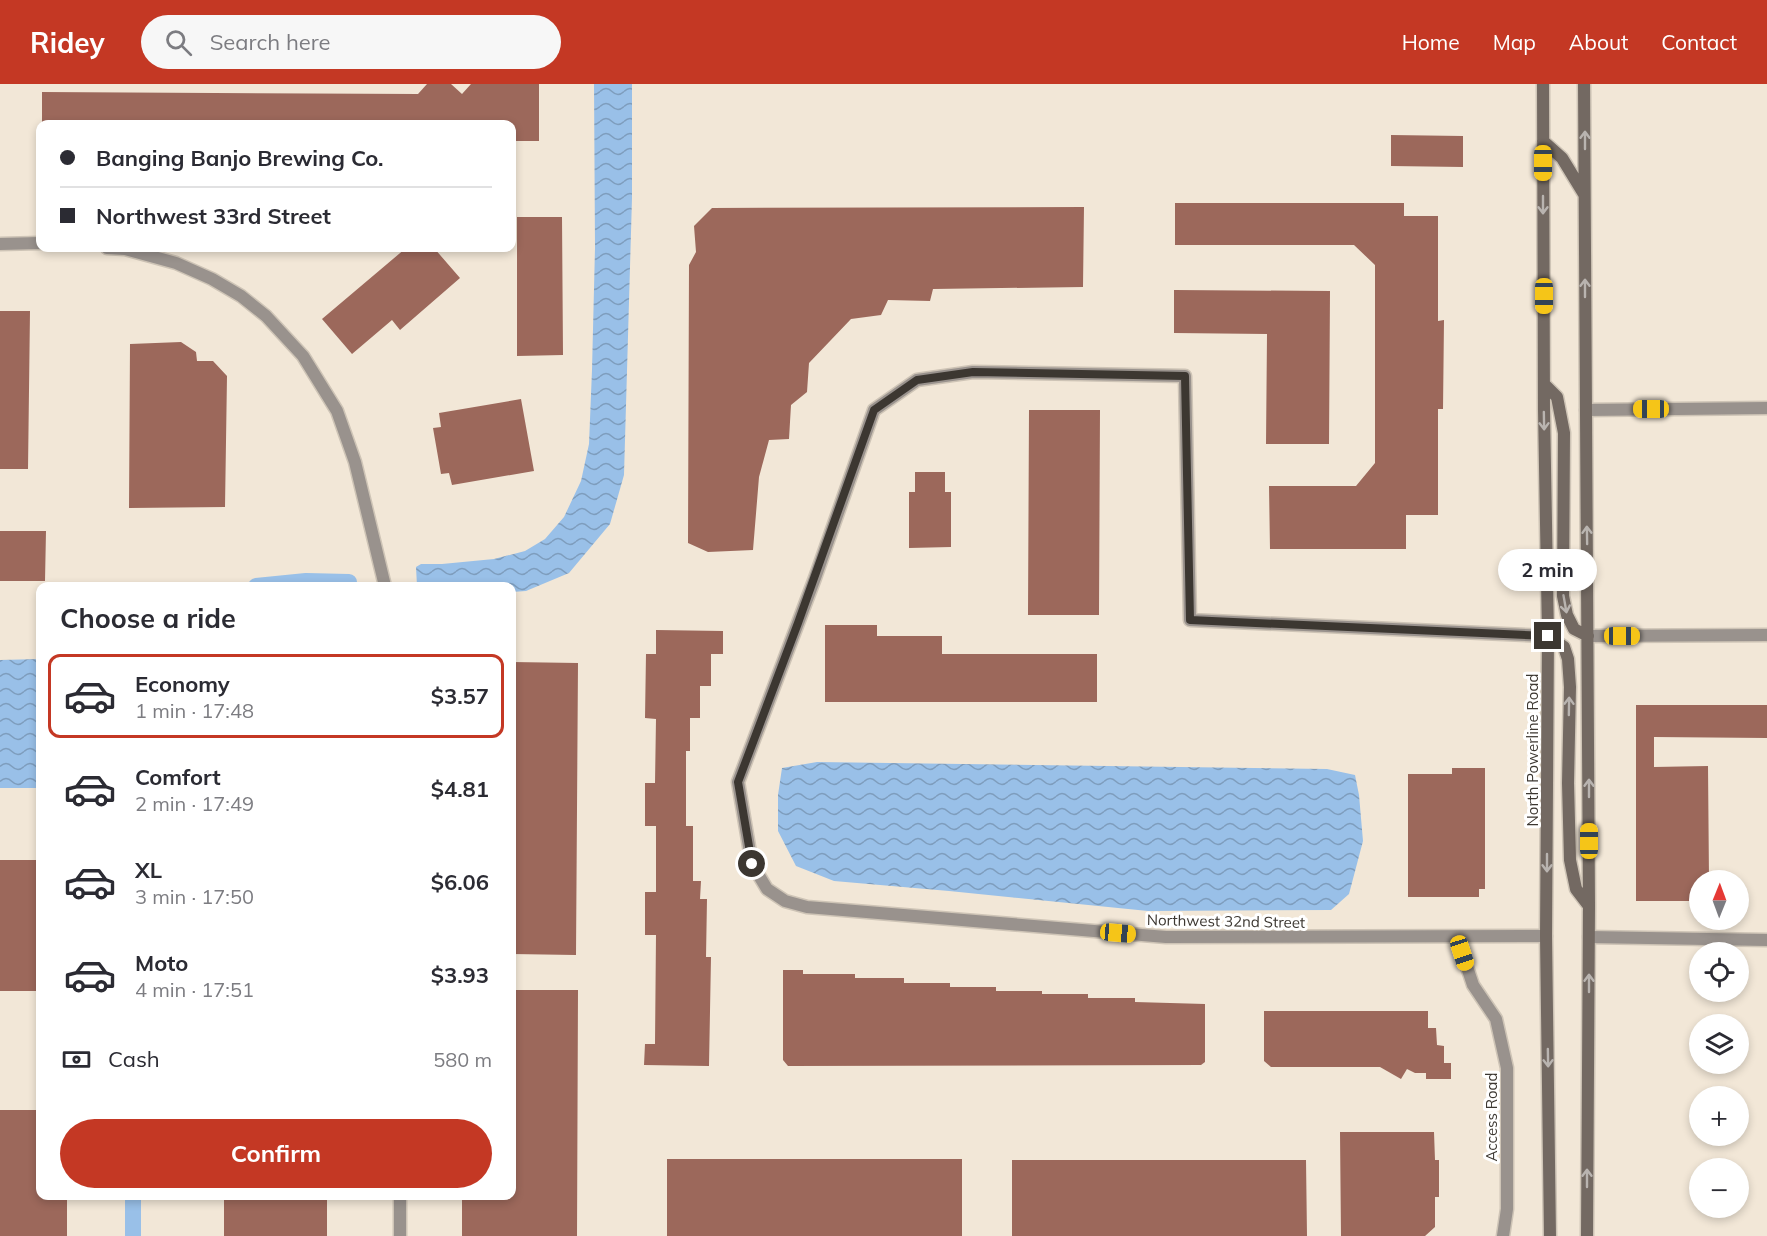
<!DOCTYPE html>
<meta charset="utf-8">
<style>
body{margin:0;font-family:Mulish,sans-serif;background:#f7f7f7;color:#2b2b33;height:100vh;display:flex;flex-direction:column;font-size:22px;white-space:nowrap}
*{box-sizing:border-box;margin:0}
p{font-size:20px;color:#7c7c81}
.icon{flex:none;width:33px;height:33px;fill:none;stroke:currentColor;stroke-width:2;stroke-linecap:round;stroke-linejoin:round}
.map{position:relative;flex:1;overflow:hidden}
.details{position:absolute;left:36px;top:498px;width:480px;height:618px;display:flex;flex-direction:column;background:#fff;border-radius:12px;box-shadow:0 3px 9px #0003}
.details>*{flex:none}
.guide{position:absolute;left:36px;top:36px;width:480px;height:132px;border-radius:12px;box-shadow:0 3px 9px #0003;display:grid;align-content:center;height:132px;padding:0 24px;background:#fff}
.needle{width:39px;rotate:1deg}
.controls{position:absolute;left:1689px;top:786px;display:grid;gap:12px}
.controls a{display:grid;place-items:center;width:60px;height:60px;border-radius:50%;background:#fff;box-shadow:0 3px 9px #0003;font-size:30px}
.end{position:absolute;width:27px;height:27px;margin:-14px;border:8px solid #3c3731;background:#fff;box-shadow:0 0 0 3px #fff}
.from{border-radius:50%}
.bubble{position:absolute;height:42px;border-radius:21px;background:#fff;box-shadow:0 3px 9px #0003;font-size:20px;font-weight:700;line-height:42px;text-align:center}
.car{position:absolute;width:18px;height:36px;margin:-18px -9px;border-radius:8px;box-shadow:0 0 4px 2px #0007;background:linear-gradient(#f5c518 24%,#345 0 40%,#f5c518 0 76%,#345 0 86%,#f5c518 0)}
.guide b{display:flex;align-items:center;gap:21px;height:57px;font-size:22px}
.guide b+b{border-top:2px solid #e1e1e2}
.guide i{width:15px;height:15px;background:#2b2b33}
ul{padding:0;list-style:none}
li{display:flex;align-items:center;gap:18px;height:84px;margin:0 12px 9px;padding:0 12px;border:3px solid transparent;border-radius:12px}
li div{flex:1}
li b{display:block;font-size:22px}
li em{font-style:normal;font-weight:700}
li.active{border-color:#c43824}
li>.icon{width:54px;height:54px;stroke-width:1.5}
h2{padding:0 24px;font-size:27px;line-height:72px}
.pay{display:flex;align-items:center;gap:15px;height:66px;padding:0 24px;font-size:22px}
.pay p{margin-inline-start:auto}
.cta{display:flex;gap:12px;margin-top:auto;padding:12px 24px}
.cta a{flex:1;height:69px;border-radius:36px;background:#c43824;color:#fff;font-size:24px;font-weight:700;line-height:69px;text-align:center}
header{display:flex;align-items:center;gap:36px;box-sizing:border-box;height:84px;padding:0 30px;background:#c43824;color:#fff}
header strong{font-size:28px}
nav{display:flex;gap:33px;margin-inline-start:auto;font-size:21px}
.search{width:420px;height:54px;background:#f7f7f7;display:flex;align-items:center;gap:15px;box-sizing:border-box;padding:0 21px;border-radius:33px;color:#7c7c81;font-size:22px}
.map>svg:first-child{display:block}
.water{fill:url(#water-waves)}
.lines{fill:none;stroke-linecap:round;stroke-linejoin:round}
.canal{stroke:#99c0e8;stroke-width:16}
.building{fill:#9c685b}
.street-casing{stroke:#cec4b6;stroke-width:15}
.secondary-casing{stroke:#cec4b6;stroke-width:15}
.street{stroke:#99928d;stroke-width:12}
.secondary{stroke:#736962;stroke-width:12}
.oneway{stroke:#b9b4b0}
.route{stroke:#3c3731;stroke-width:8}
.labels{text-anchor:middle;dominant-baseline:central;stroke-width:6;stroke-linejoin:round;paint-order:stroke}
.street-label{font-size:15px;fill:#3c3731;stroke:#fff}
</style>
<header>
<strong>Ridey</strong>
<div class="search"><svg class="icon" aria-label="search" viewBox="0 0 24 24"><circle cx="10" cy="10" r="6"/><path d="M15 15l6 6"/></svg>Search here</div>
<nav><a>Home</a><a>Map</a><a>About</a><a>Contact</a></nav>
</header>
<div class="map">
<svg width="1767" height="1152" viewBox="0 0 1767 1152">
<defs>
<pattern id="water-waves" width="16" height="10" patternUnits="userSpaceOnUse" patternTransform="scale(1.5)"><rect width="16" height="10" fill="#99c0e8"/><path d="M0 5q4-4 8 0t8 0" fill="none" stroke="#7e9dbd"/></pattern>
</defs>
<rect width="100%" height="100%" fill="#f2e7d7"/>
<!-- water -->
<path class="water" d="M594,0H632V114L624,391L610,440L569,489L526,507L512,508V502H417L416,483L421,480H442L494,475L525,467L545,455L564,433L581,397L589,360L592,286L595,164Z
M40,575V704H0V576Z
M817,678L1327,685L1355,691L1359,711L1363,757L1349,810L1331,826L1148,827L949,807L834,797L796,782L778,747V711L782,684Z"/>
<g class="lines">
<!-- canal -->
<path class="canal" d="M256,502L306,497L349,498
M133,1152V1112"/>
</g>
<!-- building -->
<path class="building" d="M427,0H451L462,10L471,0H539V57H512V40H42V8L418,10Z
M1391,51L1463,52V83L1391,82Z
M1175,119H1404V132H1438V237L1444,236L1443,325H1438V431H1406V465H1270L1269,402H1356L1375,379V181L1354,161H1175Z
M1084,123L1083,203L933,205L930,217L888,216L881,231L851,235L809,279L807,308L791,321L789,355L769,356L759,393L753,466L708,468L688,459L689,181L696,168L694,142L712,124Z
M517,133H562L563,271L517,272Z
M406,164H434L460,194L400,246L392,236L352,270L322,235Z
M1174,206L1330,207L1329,360H1266L1267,250L1174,249Z
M0,227H30L28,385H0Z
M181,258L196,268L197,277H213L227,292L225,423L129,424L130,260Z
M521,315L534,387L452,401L449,389L441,390L433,344L441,343L439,329Z
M1029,326H1100L1099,531H1028Z
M915,388H945V408H951V463L909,464V408H915Z
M0,447H46L45,497H0Z
M825,541H877V552H942V570H1097V618H825Z
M656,546L723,547V570H711V602H700V634H690V667H686V742H693V797H701L700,815H707L706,873H711L709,982L644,981L645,960H655L656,851H645V808H656V742H645V699H655L656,635L645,634L646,570H656Z
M512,578L578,579L576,871L512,870Z
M1636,621H1767V654L1654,653V683L1708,682L1709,796H1700V817H1636Z
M1452,684H1485V805H1479V813H1408V690H1452Z
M0,776H40V907H0Z
M783,886H803V890H855V894H904V899H950V903H996V907H1042V910H1088V914H1135V918L1205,920V978L1201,981L788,982L783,976Z
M512,906H578L577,1152H462V1112H512Z
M1264,927H1428V944H1436L1437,961L1444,962V979H1451V995H1426V989H1415L1407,985L1401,995L1380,983H1271L1264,977Z
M0,1026H40V1112H67V1152H0Z
M1340,1048H1434L1435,1076H1439V1113H1435V1143L1425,1152H1341Z
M667,1075H962V1152H667Z
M1012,1076H1306L1307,1152H1012Z
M224,1112H327V1152H224Z"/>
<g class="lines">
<defs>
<path id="street" d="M0,160L40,159
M107,164L125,165L176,179L212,195L241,212L266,232L303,272L337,327L355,378L385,502
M1586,326L1767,324
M1588,552L1767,551
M1546,852L1166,853L807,823L785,817L767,805L752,780L738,698L815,494L874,326L917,296L973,288L1185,292L1190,536L1548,552
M1457,853L1473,901L1496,935L1507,984V1125L1503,1152
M1589,853L1767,856
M400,1152V1112"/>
<path id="secondary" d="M1543,0L1544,326L1548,552L1546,852L1550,1152
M1584,0L1589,822L1587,1152
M1543,57L1562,74L1584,110
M1544,300L1557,313L1564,349L1563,512L1567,531L1574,545L1588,552
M1548,552L1564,563L1568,575L1570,603L1568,699L1570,776L1576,805L1589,822"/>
</defs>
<!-- street casing -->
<use href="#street" class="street-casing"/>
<!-- secondary casing -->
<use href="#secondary" class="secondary-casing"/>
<!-- street -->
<use href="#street" class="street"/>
<!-- secondary -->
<use href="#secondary" class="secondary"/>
</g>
<!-- one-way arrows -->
<defs><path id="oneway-shaft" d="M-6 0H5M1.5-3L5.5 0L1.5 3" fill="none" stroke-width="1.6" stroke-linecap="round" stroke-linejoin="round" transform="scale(1.5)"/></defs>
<g class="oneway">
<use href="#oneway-shaft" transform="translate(1585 56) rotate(-90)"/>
<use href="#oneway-shaft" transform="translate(1543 121) rotate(90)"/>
<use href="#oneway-shaft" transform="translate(1585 204) rotate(-90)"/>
<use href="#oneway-shaft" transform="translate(1544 337) rotate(89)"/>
<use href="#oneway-shaft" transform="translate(1587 451) rotate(-91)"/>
<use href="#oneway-shaft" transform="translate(1565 520) rotate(80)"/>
<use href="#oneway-shaft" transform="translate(1569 622) rotate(-89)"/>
<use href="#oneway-shaft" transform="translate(1589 704) rotate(-90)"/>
<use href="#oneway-shaft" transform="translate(1547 779) rotate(90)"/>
<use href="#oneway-shaft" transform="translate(1589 899) rotate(-90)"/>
<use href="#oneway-shaft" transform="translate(1548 974) rotate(89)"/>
<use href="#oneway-shaft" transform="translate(1587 1094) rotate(-90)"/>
</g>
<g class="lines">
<!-- route -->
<path class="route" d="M752,780L738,698L798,539L874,326L917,296L973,288L1185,292L1190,536L1548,552"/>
</g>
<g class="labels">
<!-- street labels -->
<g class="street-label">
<text transform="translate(1532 666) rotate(-90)">North Powerline Road</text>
<text transform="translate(1226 837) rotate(1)">Northwest 32nd Street</text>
<text transform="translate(1491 1033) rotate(-90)">Access Road</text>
</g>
</g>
</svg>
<div class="controls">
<a><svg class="needle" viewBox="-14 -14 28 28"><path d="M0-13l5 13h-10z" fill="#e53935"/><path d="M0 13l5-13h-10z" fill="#7c7c81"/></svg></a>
<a><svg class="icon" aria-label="locate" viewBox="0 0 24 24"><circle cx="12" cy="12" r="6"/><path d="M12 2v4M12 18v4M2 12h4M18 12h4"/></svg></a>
<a><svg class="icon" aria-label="layers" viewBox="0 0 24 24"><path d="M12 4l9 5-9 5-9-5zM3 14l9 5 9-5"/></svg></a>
<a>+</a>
<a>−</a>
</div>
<i class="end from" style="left:752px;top:780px"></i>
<i class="end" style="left:1548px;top:552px"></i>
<div class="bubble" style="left:1498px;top:465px;width:99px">2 min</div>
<i class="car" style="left:1543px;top:79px;rotate:180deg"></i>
<i class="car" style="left:1544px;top:212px;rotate:180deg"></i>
<i class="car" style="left:1651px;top:325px;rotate:270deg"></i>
<i class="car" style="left:1622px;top:552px;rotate:90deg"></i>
<i class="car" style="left:1589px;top:757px;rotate:0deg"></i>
<i class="car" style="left:1118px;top:849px;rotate:95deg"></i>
<i class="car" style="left:1462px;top:869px;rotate:162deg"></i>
<div class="guide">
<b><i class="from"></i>Banging Banjo Brewing Co.</b>
<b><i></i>Northwest 33rd Street</b>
</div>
<section class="details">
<h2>Choose a ride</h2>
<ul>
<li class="active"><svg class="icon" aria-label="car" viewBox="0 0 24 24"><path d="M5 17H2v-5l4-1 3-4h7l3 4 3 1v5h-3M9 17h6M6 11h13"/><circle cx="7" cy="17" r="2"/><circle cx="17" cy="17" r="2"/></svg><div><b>Economy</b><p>1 min · 17:48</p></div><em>$3.57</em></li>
<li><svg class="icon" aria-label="car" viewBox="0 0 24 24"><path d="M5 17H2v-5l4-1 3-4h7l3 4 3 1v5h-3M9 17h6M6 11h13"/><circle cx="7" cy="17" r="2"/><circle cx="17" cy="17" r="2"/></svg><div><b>Comfort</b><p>2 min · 17:49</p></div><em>$4.81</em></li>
<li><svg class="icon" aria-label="car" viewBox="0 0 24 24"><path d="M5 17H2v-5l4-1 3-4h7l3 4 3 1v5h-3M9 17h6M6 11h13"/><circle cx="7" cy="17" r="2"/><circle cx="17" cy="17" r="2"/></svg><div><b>XL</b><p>3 min · 17:50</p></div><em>$6.06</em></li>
<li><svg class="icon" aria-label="car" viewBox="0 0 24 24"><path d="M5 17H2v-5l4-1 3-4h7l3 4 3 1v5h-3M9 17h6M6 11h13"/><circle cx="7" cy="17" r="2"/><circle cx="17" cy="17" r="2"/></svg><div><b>Moto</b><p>4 min · 17:51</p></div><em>$3.93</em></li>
</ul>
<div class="pay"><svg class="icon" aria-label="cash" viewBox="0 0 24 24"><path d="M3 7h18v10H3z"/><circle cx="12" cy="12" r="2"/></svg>Cash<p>580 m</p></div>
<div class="cta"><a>Confirm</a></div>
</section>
</div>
